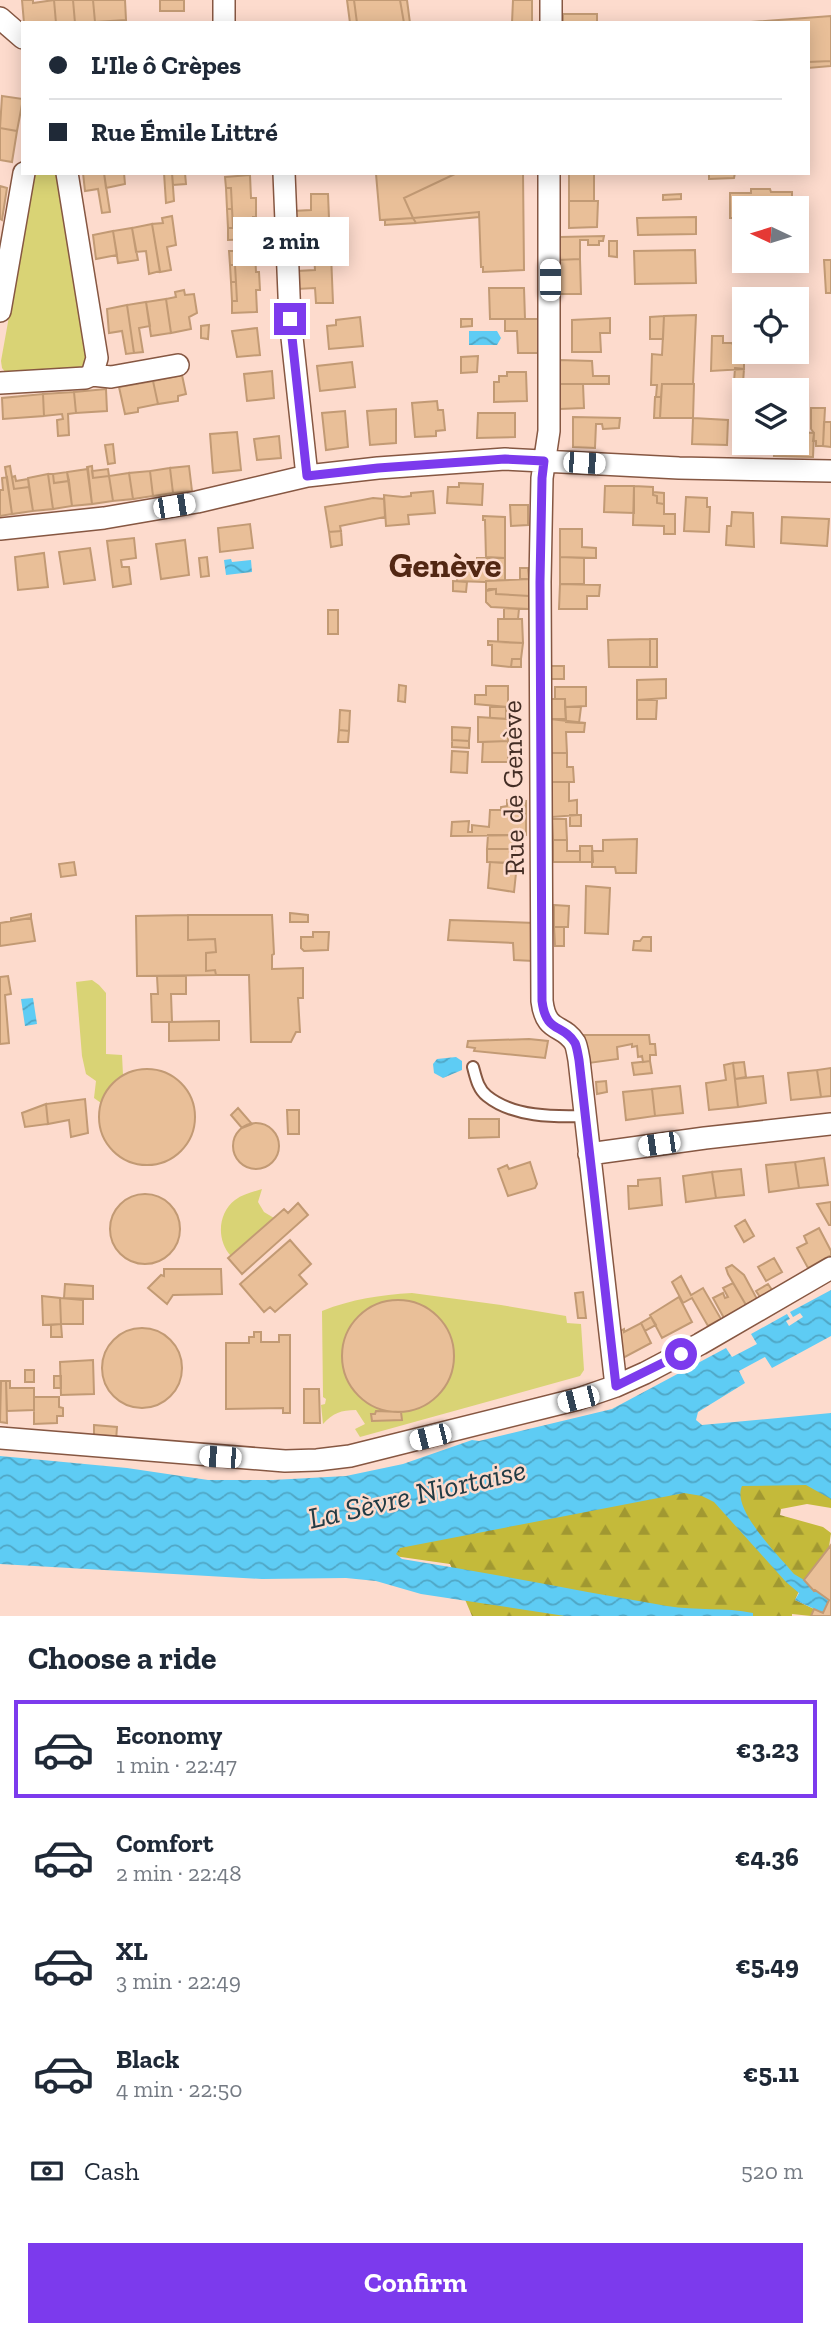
<!DOCTYPE html>
<meta charset="utf-8">
<style>
body{margin:0;font-family:"Zilla Slab",serif;background:#f6f6f7;color:#1f2937;height:100vh;display:flex;flex-direction:column;font-size:26px;white-space:nowrap}
*{box-sizing:border-box;margin:0}
p{font-size:23px;color:#747a83}
.icon{flex:none;width:38px;height:38px;fill:none;stroke:currentColor;stroke-width:2;stroke-linecap:round;stroke-linejoin:round}
.map{position:relative;height:1616px;overflow:hidden}
.sheet{display:flex;flex-direction:column;background:#fff;flex:1}
.sheet>*{flex:none}
.top-card{position:absolute;left:21px;top:21px;width:789px;height:154px;border-radius:0px;box-shadow:0 4px 18px #0003;display:grid;align-content:center;height:154px;padding:0 28px;background:#fff}
.needle{width:46px;rotate:274deg}
.buttons{position:absolute;left:732px;top:196px;display:grid;gap:14px}
.buttons a{display:grid;place-items:center;width:77px;height:77px;border-radius:0px;background:#fff;box-shadow:0 4px 18px #0003;font-size:35px}
.end{position:absolute;width:32px;height:32px;margin:-16px;border:9px solid #7c3aed;background:#fff;box-shadow:0 0 0 4px #fff}
.from{border-radius:50%}
.bubble{position:absolute;height:49px;border-radius:0px;background:#fff;box-shadow:0 4px 18px #0003;font-size:23px;font-weight:700;line-height:49px;text-align:center}
.car{position:absolute;width:21px;height:42px;margin:-21px -10px;border-radius:9px;box-shadow:0 0 5px 2px #0007;background:linear-gradient(#fff 24%,#345 0 40%,#fff 0 76%,#345 0 86%,#fff 0)}
.top-card b{display:flex;align-items:center;gap:24px;height:66px;font-size:26px}
.top-card b+b{border-top:2px solid #e0e1e3}
.top-card i{width:18px;height:18px;background:#1f2937}
ul{padding:0;list-style:none}
li{display:flex;align-items:center;gap:21px;height:98px;margin:0 14px 10px;padding:0 14px;border:4px solid transparent;border-radius:0px}
li div{flex:1}
li b{display:block;font-size:26px}
li em{font-style:normal;font-weight:700}
li.on{border-color:#7c3aed}
li>.icon{width:63px;height:63px;stroke-width:1.5}
h2{padding:0 28px;font-size:32px;line-height:84px}
.pay{display:flex;align-items:center;gap:18px;height:77px;padding:0 28px;font-size:26px}
.pay p{margin-inline-start:auto}
.button{display:flex;gap:14px;margin-top:auto;padding:14px 28px}
.button a{flex:1;height:80px;border-radius:0px;background:#7c3aed;color:#fff;font-size:28px;font-weight:700;line-height:80px;text-align:center}
.map>svg:first-child{display:block}
.green{fill:#d9d375;fill-rule:evenodd}
.forest{fill:url(#forest-firs)}
.water{fill:url(#water-waves)}
.building{fill:#e9bf98;stroke:#c29a74;stroke-width:2}
.lines{fill:none;stroke-linecap:round;stroke-linejoin:round}
.lane-casing{stroke:#865742;stroke-width:14}
.street-casing{stroke:#865742;stroke-width:24}
.lane{stroke:#fff;stroke-width:10}
.street{stroke:#fff;stroke-width:21}
.route{stroke:#7c3aed;stroke-width:9}
.labels{text-anchor:middle;dominant-baseline:central;stroke-width:5;stroke-linejoin:round;paint-order:stroke}
.street-label{font-size:28px;fill:#432d24;stroke:#fddbcd}
.water-label{font-size:30px;font-style:italic;fill:#223b45;stroke:#fddbcd}
.district-label{font-size:35px;font-weight:bold;fill:#522713;stroke:#fddbcd}
</style>
<div class="map">
<svg width="831" height="1616" viewBox="0 0 831 1616">
<defs>
<pattern id="forest-firs" width="22" height="20" patternUnits="userSpaceOnUse" patternTransform="scale(1.75)"><rect width="22" height="20" fill="#c4ba3a"/><path d="M5 1l3.5 6h-7zM16 11l3.5 6h-7z" fill="#a19831"/></pattern>
<pattern id="water-waves" width="16" height="10" patternUnits="userSpaceOnUse" patternTransform="scale(1.75)"><rect width="16" height="10" fill="#5eccf4"/><path d="M0 5q4-4 8 0t8 0" fill="none" stroke="#4fa6c5"/></pattern>
</defs>
<rect width="100%" height="100%" fill="#fddbcd"/>
<!-- green -->
<path class="green" d="M37,173H57L88,350L84,367L78,370L6,373L2,368L1,361L34,177Z
M92,980L99,985L106,993V1054L122,1055L123,1075L110,1087L101,1103L94,1098L96,1081L86,1074L82,1056L76,982Z
M262,1189L258,1202L264,1212L274,1218L231,1256C216,1240 218,1213 235,1200C243,1194 253,1192 262,1189Z
M412,1293L501,1305L566,1316L567,1323L581,1324L584,1370L580,1376L360,1437L355,1429L365,1424L356,1410C341,1410 333,1413 323,1424L321,1405L325,1404L326,1399L323,1397L322,1311C352,1299 380,1295 412,1293ZM395,1300C469,1302 475,1402 401,1412L402,1420L372,1421V1414L385,1412C373,1406 362,1401 354,1390C325,1353 353,1307 395,1300Z"/>
<!-- forest -->
<path class="forest" d="M831,1454V1508L807,1504L781,1509L780,1515L823,1527L831,1533L829,1547L804,1580L795,1600L814,1609L811,1616L792,1614V1616H472L450,1564L387,1555L390,1539Z"/>
<!-- water -->
<path class="water" d="M469,331H497L501,338L497,345H469Z
M231,559L232,562L251,560L252,572L226,575L224,560Z
M33,998L37,1024L25,1026L21,999Z
M456,1057L462,1061V1070L443,1078L434,1073L433,1064L437,1059Z
M831,1290V1336L772,1368L765,1357L739,1371L745,1383L698,1412L696,1420L702,1425L831,1413V1499L806,1485L742,1486C731,1509 779,1556 794,1574L804,1580L814,1591L815,1590L829,1600L823,1613L795,1600L799,1593L786,1582L714,1502L702,1496L684,1493L400,1548L396,1554L402,1559C491,1573 579,1591 667,1606C696,1611 725,1607 753,1613V1616H565L421,1594L376,1581L346,1578L262,1579L0,1564V1456L127,1468L208,1480H273L346,1476L403,1464L472,1440L479,1441L612,1409L726,1348L732,1357L757,1344L751,1334L787,1314L790,1319L786,1321L789,1326L803,1317L800,1313L793,1317L790,1312Z"/>
<!-- building -->
<path class="building" d="M22,0H33V3L54,0L56,23H24Z
M54,0H73L75,23H56Z
M73,0H93L95,22L75,23Z
M93,0H125L126,20L95,22Z
M160,0H184V11H160Z
M347,0H354L357,23H350Z
M354,0H400L404,23H357Z
M400,0H407L410,23H404Z
M513,0H532V23H512Z
M563,14H597V23H563Z
M831,16V61L808,62V23H738Z
M831,61V66L808,68V62Z
M2,96L23,99L17,131L0,128Z
M0,128L17,131L12,162L0,160Z
M83,173H104L110,212L102,213L98,189L85,191Z
M104,173H124L125,184L106,188Z
M164,173H172L174,201L166,203Z
M172,173H185L186,184L173,185Z
M457,173L404,198L413,218L380,220L376,174Z
M457,173H523L524,270L483,272V267H481L479,212L413,218L404,198Z
M569,173H594V201H569Z
M709,173H735L734,178L709,179Z
M250,175L251,198H256V217H253L254,239L228,240V228H233L231,188H226L225,177Z
M0,186L7,188L2,220L0,219Z
M226,188H231L232,209H227Z
M751,189H770L771,192H792V208H744L742,218H730V193H751Z
M311,194H328L330,243L313,244L312,228L294,229L293,211L311,210Z
M681,194V199L663,200V195Z
M569,201H598L597,227L569,228Z
M227,209H232L233,228H228Z
M479,212V217L416,223L413,218Z
M172,216L176,245L167,247L171,270L160,272L152,224L163,223L162,218Z
M696,217V234L638,235L637,218Z
M413,218L416,223L385,225V220Z
M152,224L160,271L149,274L146,251L136,252L132,228Z
M132,228L138,260L118,263L113,231Z
M113,231L117,255L96,259L93,235Z
M557,236L560,237L604,236L603,241H599V245H588V240H580V259L557,260Z
M609,241H617V257L609,256Z
M695,250L696,283L635,284L634,251Z
M229,251H255L256,272H259L260,290H256L257,312L232,313V301H237L235,265H230Z
M331,254L333,303H316L315,288L297,289V271L315,270L314,255Z
M580,259L581,294H558L557,260Z
M824,260H831V293H826Z
M230,265H235L236,282H231Z
M231,282H236L237,301H232Z
M489,288H524L525,319H490Z
M184,290L185,295L194,294L197,313L189,317L191,329L171,333L166,299L176,297L175,292Z
M166,299L171,333L151,336L146,302Z
M146,302L150,326L139,328L143,352L134,353L127,305Z
M127,305L134,353L126,354L122,331L109,333L107,309Z
M696,315L693,384H662L661,397H656L657,385H651L652,354L662,355L664,316Z
M664,316L663,339H650V317Z
M360,317L363,346L329,349L327,326L336,325V320Z
M610,318V333H600L601,352H572V320Z
M461,319H472V326L461,327Z
M505,319H539V353H518L517,331H505Z
M209,325L208,339L201,338V326Z
M257,328L260,355L237,357L232,331Z
M712,336H723V343H732L737,353H744V369L711,371Z
M732,343H744V353H737Z
M478,356L477,372L461,373V357Z
M559,360L592,361L593,376H609V384H560Z
M352,362L355,387L320,391L317,366Z
M735,368L744,369L743,383L734,382Z
M272,371L274,398L247,401L244,374Z
M507,372H526L527,401L494,402V382H499V376H507Z
M182,375L186,394L178,396V401L158,404L153,381Z
M153,381L158,404L138,408V412L125,414L119,387Z
M560,384H583L584,408L560,409Z
M662,384H694L693,418H660Z
M106,389L107,411L76,413L74,392Z
M74,392L76,413L68,414L69,435L58,436L57,420L63,419L62,414L44,416L43,394Z
M43,394L44,416L3,419L2,398Z
M655,397H661L660,418H654Z
M437,401L438,410H443L445,430L436,431V436L415,437L412,403Z
M811,408H825L823,446H816V441H813L814,433L811,429Z
M396,409V443L370,445L367,411Z
M345,411L348,447L326,450L322,413Z
M478,413H515V437L477,438Z
M573,417L620,418L619,428L603,429L602,424H596L595,448L573,447Z
M693,418L728,420L727,445L692,444Z
M824,422H831V447L823,446Z
M237,432L241,470L213,473L210,434Z
M796,432L814,433L813,457L774,456L775,443H796Z
M279,436L281,458L257,460L254,439Z
M113,444L115,463L108,464L105,445Z
M10,466L14,489L29,487L33,511L12,514L5,467Z
M92,466L93,478L109,476L113,501L92,504L87,467Z
M189,466L192,491L173,493L170,468Z
M170,468L173,493L153,496L150,471Z
M88,469L92,504L72,506L67,472Z
M108,469L109,476L93,478L92,471Z
M150,471L153,496L133,499L129,473Z
M67,472L69,481L54,483L53,474Z
M129,473L133,499L113,501L109,476Z
M48,474L53,509L33,511L28,478Z
M48,474H53L54,483L69,481L72,506L53,509Z
M15,476L16,481L28,479L29,487L14,489L12,477Z
M7,477L12,514L0,516V490H3L2,478Z
M459,483L483,484L482,505L447,503L448,487H459Z
M605,486H634V513L604,512Z
M634,486L653,487V495L657,496V503L664,504V514H675V534H664V526L633,525Z
M433,491L435,513L408,515L409,524L386,526L384,495L403,497L411,496V493Z
M653,492L664,493V504L657,503V496L653,495Z
M686,497L707,498V507H710L709,532L684,531Z
M373,498L384,499L385,517L340,526L341,531L329,532L325,507Z
M510,505H528V525L511,526Z
M732,512L753,513L754,547L726,545L727,526H731Z
M483,516L505,517V558L486,557L485,520H483Z
M782,517L829,519L827,546L781,543Z
M250,524L253,548L220,552L218,528Z
M560,529H582V547L596,548V558L560,557Z
M341,531L342,545L331,547L329,532Z
M134,538L136,558L121,560L122,567H129L131,584L113,587L107,541Z
M185,540L189,575L161,579L156,544Z
M90,548L95,580L64,584L59,552Z
M44,553L48,587L18,590L15,557Z
M207,557L209,576L201,577L199,558Z
M560,557L584,558V584H560Z
M477,558H505V580L486,581L485,582L457,581L458,572H477Z
M520,568H528L529,579H520Z
M529,579V596L496,594V589L486,591V581Z
M453,581L467,582L466,592L453,591Z
M560,584L600,585L599,596H587V609H559Z
M489,589H496V594L529,596V609L491,607L486,602V591Z
M504,608L519,609L518,619H504Z
M328,610H338V634H328Z
M498,619H522L523,643L498,642Z
M650,639V667H609L608,640Z
M650,639H657V667H650Z
M488,641L523,643L521,659H512L511,667L492,665V645H488Z
M512,659H521V667H511Z
M548,666H564V679H549Z
M666,679V698L637,700V680Z
M399,685L406,686L405,702L398,701Z
M486,686H508V707L475,704V695H486Z
M555,687H586V706L565,707V699H555Z
M550,699H565L566,719H550Z
M637,700H657L656,719H637Z
M490,707H506V719L490,718Z
M565,707H581L579,723L566,722Z
M340,710L350,711L349,731L339,730Z
M478,717L508,719V741L478,742Z
M550,719L585,723L584,732H566L567,753H551Z
M452,727L470,728L469,741L452,740Z
M339,730L349,731L348,742H338Z
M452,740L469,741V748L452,747Z
M508,741V762H482L483,742Z
M452,751L468,752L467,773L451,772Z
M551,753H567V767H573L574,782H551Z
M551,782H569V801L577,800V815L552,817Z
M507,800L526,801V835L451,836L452,822L469,821L468,832H472V825L489,827L490,810H501V807L507,806Z
M570,815H581V826H570Z
M552,819H566L567,840H553Z
M488,835H516L515,849H487Z
M637,839L636,873H616L615,867H592V851H603V840Z
M553,840H567V851H580V862H553Z
M580,846H592L593,862H580Z
M487,849H515L514,863L487,862Z
M74,862L76,875L61,877L59,864Z
M490,862L517,864L514,892L488,888Z
M586,886L610,888L608,934L585,933Z
M554,905L569,906L568,927H554Z
M290,913L308,915V922H290Z
M31,914V918L11,921V918Z
M188,915V940L215,939L216,952L206,953V971L215,970L216,975L137,976L136,916Z
M188,915H272L274,954L272,955V969L303,968V998H298L300,1032H296L291,1042H251L249,975H216L215,970L206,971V953L216,952L215,939L188,940Z
M31,918L35,941L0,946V923Z
M450,920L535,923L533,961L514,960L513,943L448,940Z
M554,927H564V946H555Z
M313,932H329L328,950L304,951L301,948V937H313Z
M643,937H651V951L633,950L634,941H640Z
M8,976L11,994L5,995L9,1043L0,1044V977Z
M157,976H186V994H171L172,1022H152L151,994H158Z
M219,1021V1040L169,1041V1022Z
M584,1035H649L650,1044H655L656,1055H650V1061L643,1062L642,1056L638,1057L637,1046L632,1047V1044L617,1047L618,1059L589,1063Z
M529,1039L548,1041L545,1058L474,1051L475,1048L467,1047L468,1041Z
M650,1061L652,1073L634,1075L632,1063Z
M744,1062L746,1077L735,1079L733,1063Z
M733,1063L738,1107L709,1110L706,1083L726,1080L724,1065Z
M831,1068V1096L821,1097L817,1070Z
M99 1117a48 48 0 1 1 96 0a48 48 0 1 1-96 0Z
M817,1070L821,1097L791,1100L788,1073Z
M763,1076L766,1103L738,1107L735,1079Z
M606,1081L607,1092L597,1094L596,1082Z
M680,1086L683,1113L655,1116L652,1089Z
M652,1089L655,1116L626,1120L623,1092Z
M85,1099L88,1133L71,1137L69,1120L48,1124L46,1104Z
M46,1104L48,1124L25,1127L22,1113Z
M238,1108L252,1124L242,1128L231,1115Z
M287,1110H299V1134H288Z
M469,1119H499V1137L469,1138Z
M233 1146a23 23 0 1 1 46 0a23 23 0 1 1-46 0Z
M824,1158L828,1185L799,1188L795,1162Z
M530,1162L537,1184L535,1188L508,1196L498,1169L507,1165L509,1169Z
M795,1162L799,1188L769,1192L766,1165Z
M741,1169L744,1195L716,1198L712,1172Z
M712,1172L716,1198L686,1202L683,1176Z
M660,1178L662,1205L629,1209L628,1186H638V1180Z
M110 1229a35 35 0 1 1 70 0a35 35 0 1 1-70 0Z
M831,1202V1225H829L817,1204Z
M298,1203L308,1215L242,1274L228,1258L284,1209L288,1213Z
M745,1220L754,1236L744,1242L735,1226Z
M819,1228L831,1251V1255L808,1268L797,1248L807,1243L804,1236Z
M290,1240L311,1264L299,1275L307,1284L275,1312L270,1307L264,1312L240,1284Z
M774,1258L782,1272L766,1281L758,1267Z
M732,1265L744,1275L757,1299L746,1305L728,1274L726,1268Z
M164,1269H221L222,1294L173,1295L167,1304L148,1288L161,1275L164,1276Z
M681,1276L691,1295L703,1288L721,1319L708,1326L692,1298L683,1303L672,1282Z
M733,1283L746,1305L724,1318L713,1298L723,1293L725,1298L728,1297L723,1288Z
M65,1284L93,1286V1299L64,1298Z
M768,1284L772,1290L760,1297L756,1291Z
M583,1292L586,1318H578L575,1293Z
M42,1296L60,1298L61,1324L43,1325Z
M679,1297L692,1322L662,1338L650,1315Z
M60,1298L83,1300V1324H61Z
M342 1356a56 56 0 1 1 112 0a56 56 0 1 1-112 0Z
M651,1317L656,1325L645,1331L641,1323Z
M641,1323L651,1343L623,1358L620,1331L624,1329V1332Z
M61,1324L62,1337H51V1325Z
M102 1368a40 40 0 1 1 80 0a40 40 0 1 1-80 0Z
M254,1332H261V1342H279V1335H290V1413H283V1408L226,1409V1343H249V1337H254Z
M93,1360L94,1394L61,1395L60,1362Z
M25,1370H34V1382H25Z
M54,1376H61V1388H54Z
M1,1381H6L7,1423L0,1422Z
M6,1381H10V1388H34V1410L7,1411Z
M304,1389H319L320,1423H304Z
M34,1397H59V1407L63,1408V1416H57V1423L34,1424Z
M376,1411L401,1412L402,1420L372,1421L371,1414H375Z
M94,1425L117,1427L116,1441L94,1439Z
M831,1545V1616H811L814,1609L823,1613L829,1600L815,1590L814,1591L804,1580Z"/>
<g class="lines">
<defs>
<path id="lane" d="M473,1067C476,1078 478,1089 487,1096C513,1117 554,1117 585,1116"/>
<path id="street" d="M0,18L23,38
M224,23V0
M551,23V0
M284,173L290,319L307,476
M549,173V431L542,478L540,582L542,1001C546,1034 563,1023 575,1043C577,1047 578,1055 579,1060L616,1386
M0,311L24,173
M92,375L111,377L178,365
M0,383L85,378L92,375L97,358L67,173
M0,529L104,518L197,502L307,476L378,468L505,459L679,468L831,471
M589,1154L705,1138L831,1124
M0,1438L285,1461L317,1460L350,1456L578,1399L616,1386L645,1373L700,1344L831,1268"/>
</defs>
<!-- lane casing -->
<use href="#lane" class="lane-casing"/>
<!-- street casing -->
<use href="#street" class="street-casing"/>
<!-- lane -->
<use href="#lane" class="lane"/>
<!-- street -->
<use href="#street" class="street"/>
</g>
<g class="lines">
<!-- route -->
<path class="route" d="M290,319L307,476L378,468L505,459L544,461L542,478L540,582L542,1001C546,1034 563,1023 575,1043C577,1047 578,1055 579,1060L616,1386L681,1354"/>
</g>
<g class="labels">
<!-- street labels -->
<g class="street-label">
<text transform="translate(513 788) rotate(-91)">Rue de Genève</text>
</g>
<!-- water labels -->
<g class="water-label">
<text transform="translate(417 1494) rotate(-13)">La Sèvre Niortaise</text>
</g>
<!-- district labels -->
<g class="district-label">
<text x="445" y="565">Genève</text>
</g>
</g>
</svg>
<div class="buttons">
<a><svg class="needle" viewBox="-14 -14 28 28"><path d="M0-13l5 13h-10z" fill="#e53935"/><path d="M0 13l5-13h-10z" fill="#747a83"/></svg></a>
<a><svg class="icon" aria-label="locate" viewBox="0 0 24 24"><circle cx="12" cy="12" r="6"/><path d="M12 2v4M12 18v4M2 12h4M18 12h4"/></svg></a>
<a><svg class="icon" aria-label="layers" viewBox="0 0 24 24"><path d="M12 4l9 5-9 5-9-5zM3 14l9 5 9-5"/></svg></a>
</div>
<i class="end from" style="left:681px;top:1354px"></i>
<i class="end" style="left:290px;top:319px"></i>
<div class="bubble" style="left:233px;top:217px;width:116px">2 min</div>
<i class="car" style="left:550px;top:280px;rotate:0deg"></i>
<i class="car" style="left:584px;top:463px;rotate:93deg"></i>
<i class="car" style="left:174px;top:506px;rotate:81deg"></i>
<i class="car" style="left:659px;top:1144px;rotate:262deg"></i>
<i class="car" style="left:578px;top:1399px;rotate:256deg"></i>
<i class="car" style="left:430px;top:1437px;rotate:256deg"></i>
<i class="car" style="left:220px;top:1457px;rotate:274deg"></i>
<div class="top-card">
<b><i class="from"></i>L'Ile ô Crèpes</b>
<b><i></i>Rue Émile Littré</b>
</div>
</div>
<section class="sheet">
<h2>Choose a ride</h2>
<ul>
<li class="on"><svg class="icon" aria-label="car" viewBox="0 0 24 24"><path d="M5 17H2v-5l4-1 3-4h7l3 4 3 1v5h-3M9 17h6M6 11h13"/><circle cx="7" cy="17" r="2"/><circle cx="17" cy="17" r="2"/></svg><div><b>Economy</b><p>1 min · 22:47</p></div><em>€3.23</em></li>
<li><svg class="icon" aria-label="car" viewBox="0 0 24 24"><path d="M5 17H2v-5l4-1 3-4h7l3 4 3 1v5h-3M9 17h6M6 11h13"/><circle cx="7" cy="17" r="2"/><circle cx="17" cy="17" r="2"/></svg><div><b>Comfort</b><p>2 min · 22:48</p></div><em>€4.36</em></li>
<li><svg class="icon" aria-label="car" viewBox="0 0 24 24"><path d="M5 17H2v-5l4-1 3-4h7l3 4 3 1v5h-3M9 17h6M6 11h13"/><circle cx="7" cy="17" r="2"/><circle cx="17" cy="17" r="2"/></svg><div><b>XL</b><p>3 min · 22:49</p></div><em>€5.49</em></li>
<li><svg class="icon" aria-label="car" viewBox="0 0 24 24"><path d="M5 17H2v-5l4-1 3-4h7l3 4 3 1v5h-3M9 17h6M6 11h13"/><circle cx="7" cy="17" r="2"/><circle cx="17" cy="17" r="2"/></svg><div><b>Black</b><p>4 min · 22:50</p></div><em>€5.11</em></li>
</ul>
<div class="pay"><svg class="icon" aria-label="cash" viewBox="0 0 24 24"><path d="M3 7h18v10H3z"/><circle cx="12" cy="12" r="2"/></svg>Cash<p>520 m</p></div>
<div class="button"><a>Confirm</a></div>
</section>
